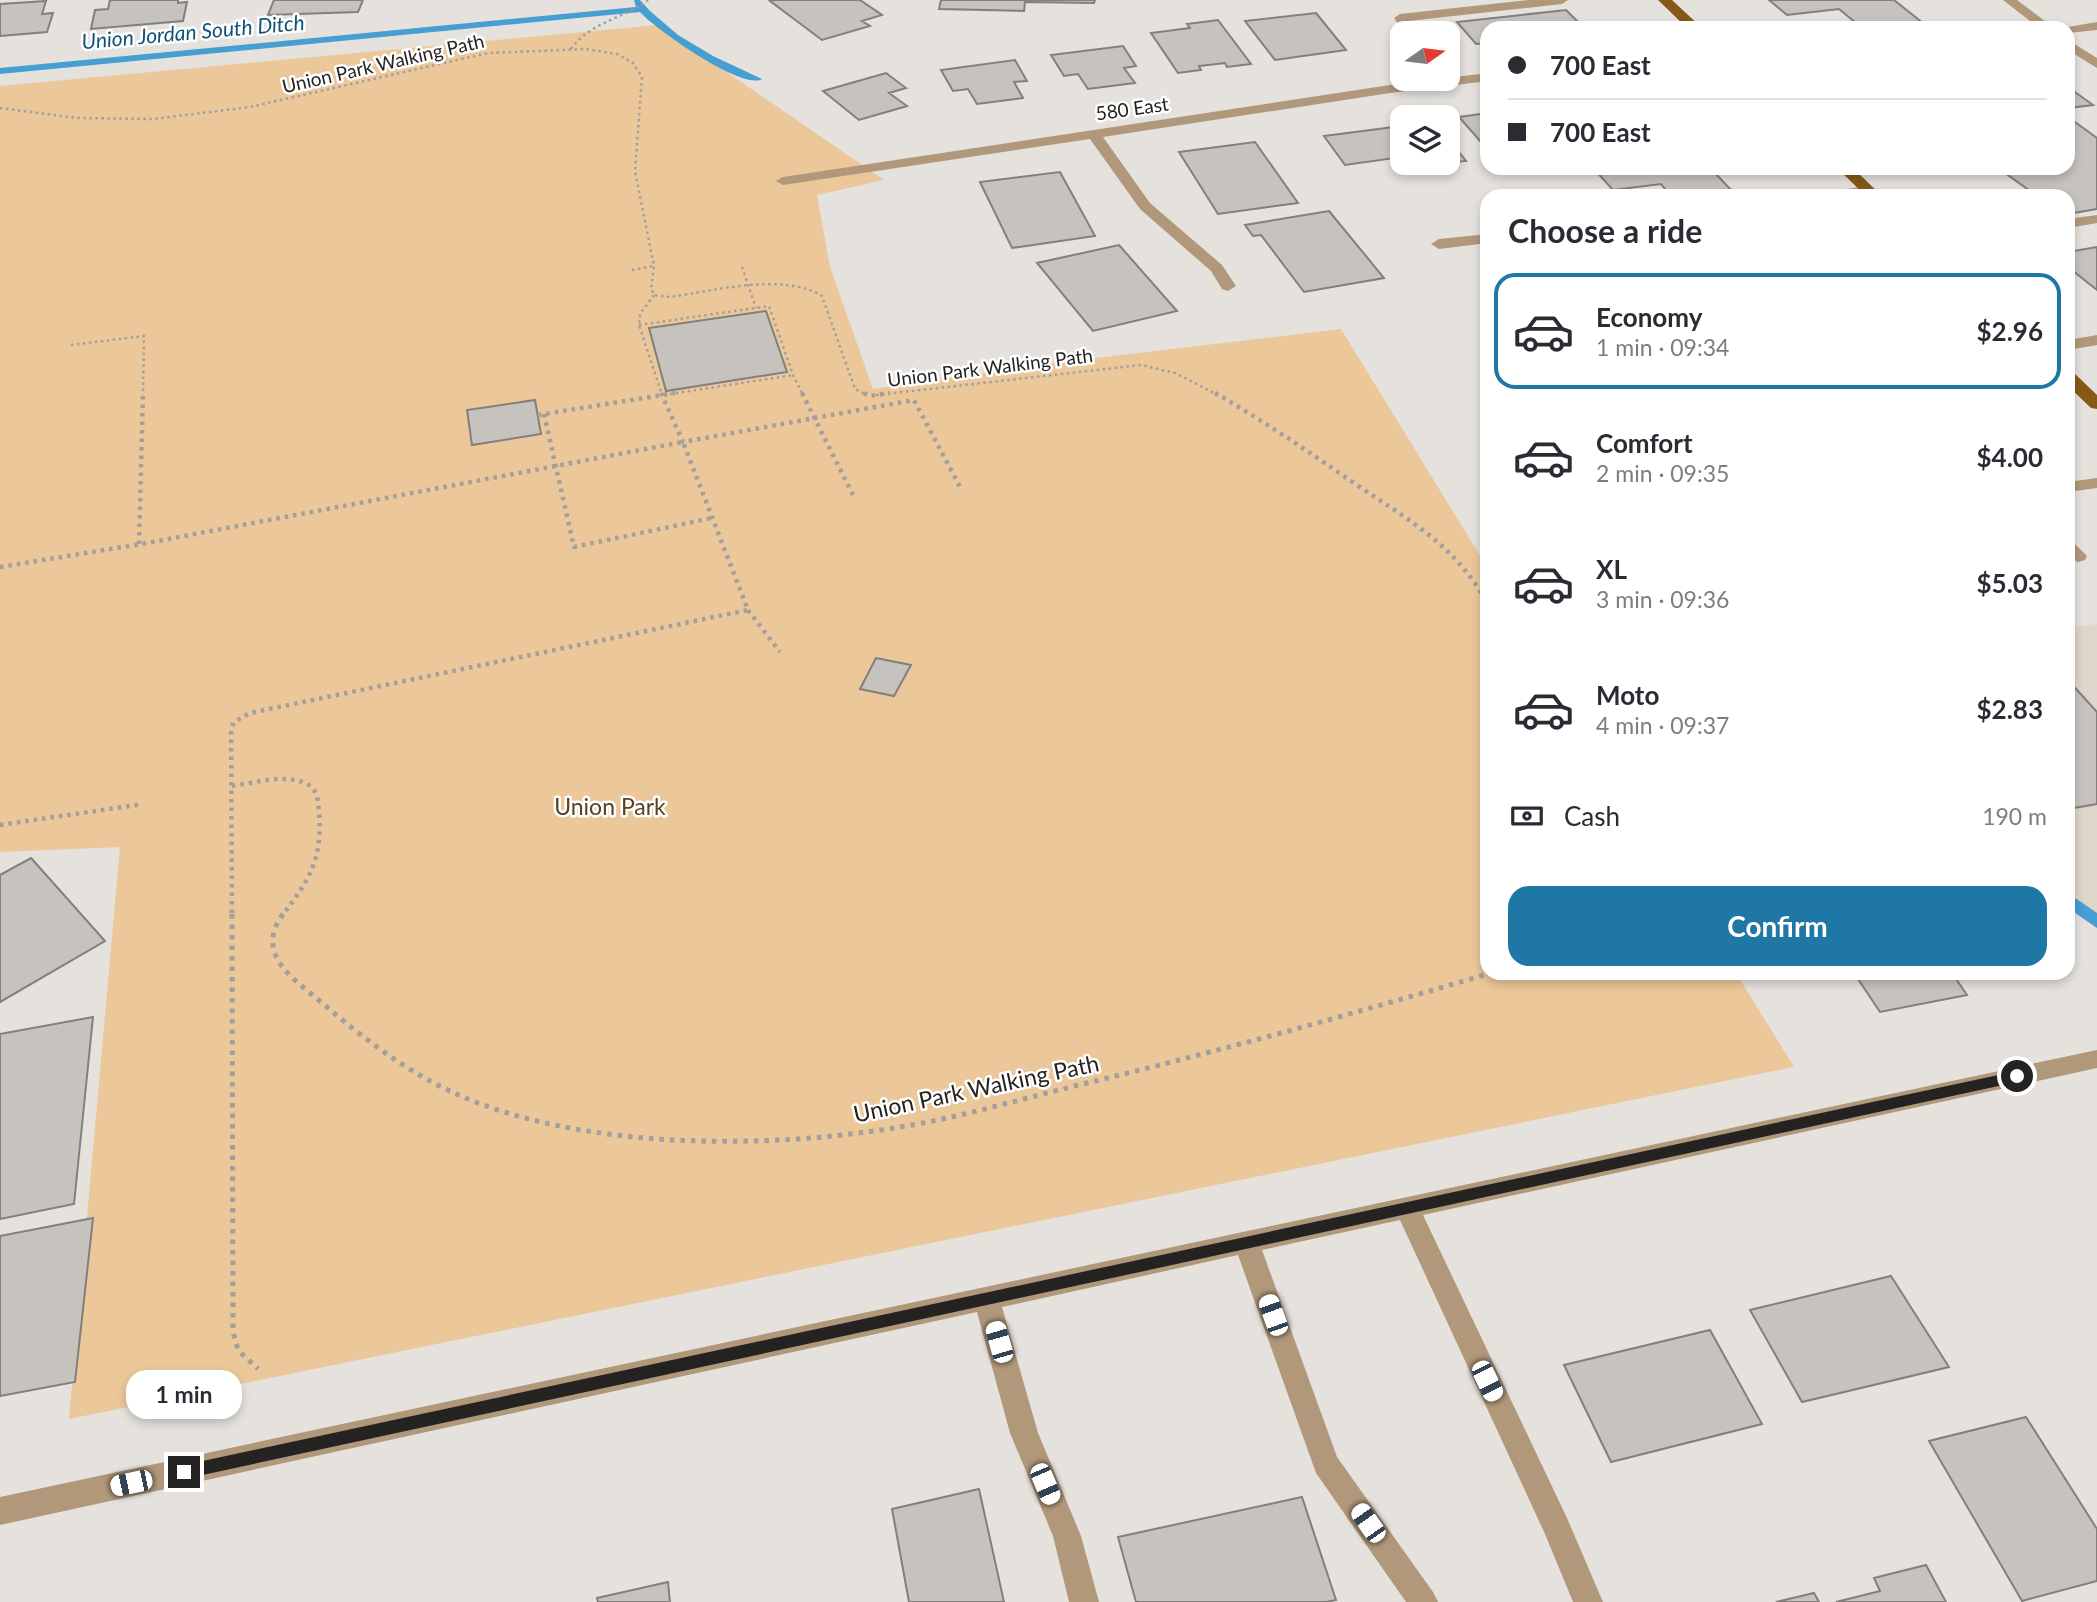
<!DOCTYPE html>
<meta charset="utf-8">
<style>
body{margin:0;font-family:Lato,sans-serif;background:#f7f7f7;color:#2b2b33;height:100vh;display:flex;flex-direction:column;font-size:26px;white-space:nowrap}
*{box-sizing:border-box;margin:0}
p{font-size:23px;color:#7c7c81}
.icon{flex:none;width:38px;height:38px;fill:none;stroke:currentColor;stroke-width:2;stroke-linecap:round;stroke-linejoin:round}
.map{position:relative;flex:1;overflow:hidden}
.sheet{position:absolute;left:1480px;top:189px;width:595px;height:791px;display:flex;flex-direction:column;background:#fff;border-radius:21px;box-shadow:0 4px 10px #0003}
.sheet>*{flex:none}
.top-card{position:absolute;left:1480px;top:21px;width:595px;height:154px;border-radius:21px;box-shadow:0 4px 10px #0003;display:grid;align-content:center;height:154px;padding:0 28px;background:#fff}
.needle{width:46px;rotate:76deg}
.buttons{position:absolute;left:1390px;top:21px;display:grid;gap:14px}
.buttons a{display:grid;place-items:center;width:70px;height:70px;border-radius:14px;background:#fff;box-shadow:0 4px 10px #0003;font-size:35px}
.end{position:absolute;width:32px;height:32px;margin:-16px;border:9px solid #242321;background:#fff;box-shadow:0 0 0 4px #fff}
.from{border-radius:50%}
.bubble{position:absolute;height:49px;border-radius:21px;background:#fff;box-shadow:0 4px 10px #0003;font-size:23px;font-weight:700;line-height:49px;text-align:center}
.car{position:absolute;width:21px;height:42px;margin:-21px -10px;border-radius:9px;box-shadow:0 0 5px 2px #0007;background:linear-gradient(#fff 24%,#345 0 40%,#fff 0 76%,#345 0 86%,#fff 0)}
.top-card b{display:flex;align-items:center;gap:24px;height:66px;font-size:26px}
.top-card b+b{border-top:2px solid #e1e1e2}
.top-card i{width:18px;height:18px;background:#2b2b33}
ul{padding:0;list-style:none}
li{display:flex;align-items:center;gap:21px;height:116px;margin:0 14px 10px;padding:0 14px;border:4px solid transparent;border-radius:21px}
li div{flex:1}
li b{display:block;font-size:26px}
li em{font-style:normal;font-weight:700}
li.active{border-color:#1f77a6}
li>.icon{width:63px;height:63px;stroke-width:1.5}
h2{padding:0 28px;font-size:32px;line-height:84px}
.pay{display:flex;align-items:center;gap:18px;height:77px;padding:0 28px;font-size:26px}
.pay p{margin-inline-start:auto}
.cta{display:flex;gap:14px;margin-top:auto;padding:14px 28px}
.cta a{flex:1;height:80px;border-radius:21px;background:#1f77a6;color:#fff;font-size:28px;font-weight:700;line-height:80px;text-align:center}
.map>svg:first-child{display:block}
.built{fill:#ded5cb}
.green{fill:#ebc79a}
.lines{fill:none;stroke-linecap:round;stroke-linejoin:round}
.stream{fill:#469ed2;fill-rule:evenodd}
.building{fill:#c6c2be;stroke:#837f7c;stroke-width:2}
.path-far2{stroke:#a29f9c;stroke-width:2.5;stroke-dasharray:2.5 3.5;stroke-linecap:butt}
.path-far1{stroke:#a29f9c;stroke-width:4.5;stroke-dasharray:3.5 5;stroke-linecap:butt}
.path{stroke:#a29f9c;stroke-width:5;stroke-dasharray:4.5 6;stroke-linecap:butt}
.minor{fill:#b1987a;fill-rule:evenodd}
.major{fill:#855a17;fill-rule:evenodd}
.route{fill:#242321}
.labels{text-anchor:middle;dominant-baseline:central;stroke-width:5;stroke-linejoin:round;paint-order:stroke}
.far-street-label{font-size:19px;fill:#242321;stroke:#fff}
.far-water-label{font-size:21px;font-style:italic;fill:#105377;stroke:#fff}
.park-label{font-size:23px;fill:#594121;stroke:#fff}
.street-label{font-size:23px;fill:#242321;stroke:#fff}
</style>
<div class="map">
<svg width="2097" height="1602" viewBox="0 0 2097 1602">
<rect width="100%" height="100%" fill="#e5e1dd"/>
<!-- built -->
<path class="built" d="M2097,624V929L2069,896L2068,628Z"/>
<!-- green -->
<path class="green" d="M658,25L884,180L817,195L830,267L873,389L1062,362L1341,329L1487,567L1488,973H1736L1794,1067L69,1419L120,847L0,852V86Z"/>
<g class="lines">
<!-- stream -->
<path class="stream" d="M634,0H640L650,11L678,35L713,56L762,79C743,91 655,29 640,12L0,74V68L636,7Z
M1488,535V543L1482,542L1480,539L1482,536Z
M2068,893L2097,913V928L2068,908Z"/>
</g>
<!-- building -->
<path class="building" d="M110,0H178V3L187,2L183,21L91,29L95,10L108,9Z
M274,0H363L358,12L268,15Z
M775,0H860L882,15L862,21L870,26L822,40L770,1Z
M941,0H1095L1094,3L1025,2L1024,11L939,9Z
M1769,0H1894L1929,28H1862L1839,9L1787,15Z
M46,1L42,14L53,13L47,32L0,36V4Z
M1566,10L1584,28H1488V43L1476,44L1457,22Z
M1316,13L1346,50L1275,60L1245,21Z
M1218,20L1251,64L1227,67L1225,63L1199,66L1201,70L1178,73L1151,33L1190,28L1187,24Z
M1123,46L1136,66L1124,68L1135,83L1088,89L1078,74L1064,76L1051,55Z
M1015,60L1027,81L1014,82L1023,98L977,104L968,89L953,91L941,70Z
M886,73L906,88L889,93L907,106L859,120L823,91Z
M2068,87L2093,105L2068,108Z
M1488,113V150L1459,117Z
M2068,117L2097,138V209L2068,214V196H2037L1998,168H2068Z
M1402,126V157L1345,165L1324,136Z
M1447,137L1466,161L1427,165L1425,163H1447Z
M1255,142L1298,203L1218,214L1179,152Z
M1593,168H1710L1737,196H1671L1661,184L1613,190Z
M1060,172L1095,236L1012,248L980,182Z
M1329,211L1384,278L1304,292L1261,235L1253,236L1245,225Z
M1119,245L1177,311L1093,331L1037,263Z
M2097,247V290L2068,267V252Z
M766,311L787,372L666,391L649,328Z
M535,400L541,434L472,445L467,410Z
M876,658L911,665L894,696L860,689Z
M2068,680L2097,712V804L2068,809Z
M31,858L105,941L0,1002V875Z
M1854,973H1952L1967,995L1880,1012Z
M93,1017L74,1204L0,1219V1034Z
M93,1218L75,1382L0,1396V1236Z
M1891,1276L1949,1367L1802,1402L1750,1310Z
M1710,1330L1762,1424L1611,1462L1564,1365Z
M2026,1417L2097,1529V1581L2022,1601L1929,1441Z
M979,1489L1004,1602H909L892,1509Z
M1302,1497L1336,1600L1326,1602H1136L1118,1537Z
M1926,1565L1946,1602H1836L1880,1591L1874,1578Z
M668,1582L670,1602H598L597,1598Z
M1814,1593L1819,1602H1776Z"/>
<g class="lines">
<!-- path-far2 -->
<path class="path-far2" d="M571,49C590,22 623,19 648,0
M0,108L77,118L154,119L250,107L488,53L586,49L617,54L633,63L642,77L635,171L654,266L651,288L654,295L670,297C712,291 785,272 822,296L855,389L867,395
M742,267L756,308
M632,270L654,266
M654,295L640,314L639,325L662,395
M639,325L769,306L793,375L803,395
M71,345L144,336L143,395
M664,395L793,375
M876,395L1141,365L1175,373L1218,395"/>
<!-- path-far1 -->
<path class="path-far1" d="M661,393L683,442L914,400L960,487
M802,393L853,495
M864,393L869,396L890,393
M1215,393C1262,420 1306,450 1351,481C1405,518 1456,544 1488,605
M544,414L574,547L712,518
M538,415L675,393
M139,544L143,393
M0,567L147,543L683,442L748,610L250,713L234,722L231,729L232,916
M748,610L780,652
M232,786C254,783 286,773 307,784C318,790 318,801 319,812C323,859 309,880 282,916
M0,825L143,804"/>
<!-- path -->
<path class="path" d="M232,914L233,1332L238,1350L258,1369
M283,914C252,957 298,981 328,1008C366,1040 405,1070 450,1091C576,1151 770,1150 906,1126C966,1116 1024,1098 1083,1084C1220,1051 1356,1013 1491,973"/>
<!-- minor -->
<path class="minor" d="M1528,0H1568L1562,4L1408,21L1416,33H1404L1394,18L1400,14Z
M2003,0H2017L2054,28H2039Z
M2097,22V30L2068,33V28H2062Z
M2068,40L2097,58V68L2068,50Z
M1488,73V81L1390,93L1103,137L1150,203L1222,265L1236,286L1228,291L1222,289L1211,271L1140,209L1090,139L783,185L776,181L783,177L1390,85Z
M1868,186L1875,190L1873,193L1818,196L1825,192Z
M2097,215V223L2068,228V219Z
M1488,234V243L1439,249L1431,244L1439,239Z
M2097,335V345L2068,350V340Z
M2097,478V488L2068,492V482Z
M2068,541L2074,543L2087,556L2085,560L2078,562L2068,557Z
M2097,1050V1068L1423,1215L1567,1518L1603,1602H1573L1545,1534L1400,1220L1262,1250L1337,1457L1433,1592L1438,1602H1406L1316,1473L1238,1255L1002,1307L1038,1433L1081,1536L1099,1602H1069L1053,1536L1010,1433L977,1312L0,1525V1497Z"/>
<!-- major -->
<path class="major" d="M1658,0H1672L1702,28H1687Z
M1837,168H1853L1882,196H1866Z
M2068,372L2074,373L2097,395V409L2091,408L2068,386Z"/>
</g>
<!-- route -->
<path class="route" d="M2017,1071L2024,1076L2017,1082L184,1479L179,1477L176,1472L179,1467L184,1465Z"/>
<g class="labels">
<!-- far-street labels -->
<g class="far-street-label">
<text transform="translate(383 63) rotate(-13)">Union Park Walking Path</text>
<text transform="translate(1132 108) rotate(-8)">580 East</text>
<text transform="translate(990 367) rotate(-7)">Union Park Walking Path</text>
</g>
<!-- far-water labels -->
<g class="far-water-label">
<text transform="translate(193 31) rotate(-5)">Union Jordan South Ditch</text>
</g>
<!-- park labels -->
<g class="park-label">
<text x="610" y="806">Union Park</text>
</g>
<!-- street labels -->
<g class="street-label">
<text transform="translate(976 1088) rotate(-12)">Union Park Walking Path</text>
</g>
</g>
</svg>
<div class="buttons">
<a><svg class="needle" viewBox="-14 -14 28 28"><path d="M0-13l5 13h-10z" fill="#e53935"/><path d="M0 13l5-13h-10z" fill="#7c7c81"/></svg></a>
<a><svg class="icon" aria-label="layers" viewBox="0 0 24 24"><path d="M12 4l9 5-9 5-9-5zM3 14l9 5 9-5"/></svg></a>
</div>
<i class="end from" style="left:2017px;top:1076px"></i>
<i class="end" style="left:184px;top:1472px"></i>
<div class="bubble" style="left:126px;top:1370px;width:116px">1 min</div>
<i class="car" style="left:1273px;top:1315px;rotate:340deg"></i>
<i class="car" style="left:999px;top:1342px;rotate:344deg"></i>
<i class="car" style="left:1487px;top:1381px;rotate:154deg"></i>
<i class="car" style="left:131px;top:1483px;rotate:258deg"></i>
<i class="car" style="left:1045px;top:1484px;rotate:157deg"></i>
<i class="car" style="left:1368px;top:1523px;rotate:325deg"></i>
<div class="top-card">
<b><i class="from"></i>700 East</b>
<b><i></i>700 East</b>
</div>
<section class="sheet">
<h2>Choose a ride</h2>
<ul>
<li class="active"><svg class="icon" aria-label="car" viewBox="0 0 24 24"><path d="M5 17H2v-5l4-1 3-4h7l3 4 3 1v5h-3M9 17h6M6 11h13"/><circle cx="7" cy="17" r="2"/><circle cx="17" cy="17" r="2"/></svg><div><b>Economy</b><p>1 min · 09:34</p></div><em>$2.96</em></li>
<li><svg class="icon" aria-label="car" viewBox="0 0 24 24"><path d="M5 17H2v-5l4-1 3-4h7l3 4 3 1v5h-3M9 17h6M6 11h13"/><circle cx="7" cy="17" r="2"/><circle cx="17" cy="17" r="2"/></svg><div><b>Comfort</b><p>2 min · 09:35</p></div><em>$4.00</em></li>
<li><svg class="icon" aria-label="car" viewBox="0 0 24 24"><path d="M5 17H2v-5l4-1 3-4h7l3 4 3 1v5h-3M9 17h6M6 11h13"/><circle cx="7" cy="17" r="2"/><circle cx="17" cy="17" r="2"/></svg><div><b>XL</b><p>3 min · 09:36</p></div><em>$5.03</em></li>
<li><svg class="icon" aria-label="car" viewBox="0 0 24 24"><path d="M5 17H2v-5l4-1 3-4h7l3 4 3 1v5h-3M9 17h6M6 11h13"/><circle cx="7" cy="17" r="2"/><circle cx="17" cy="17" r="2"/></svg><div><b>Moto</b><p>4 min · 09:37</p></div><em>$2.83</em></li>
</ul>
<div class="pay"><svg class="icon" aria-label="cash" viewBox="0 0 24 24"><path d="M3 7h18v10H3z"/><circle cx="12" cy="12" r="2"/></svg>Cash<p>190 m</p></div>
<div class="cta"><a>Confirm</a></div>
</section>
</div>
